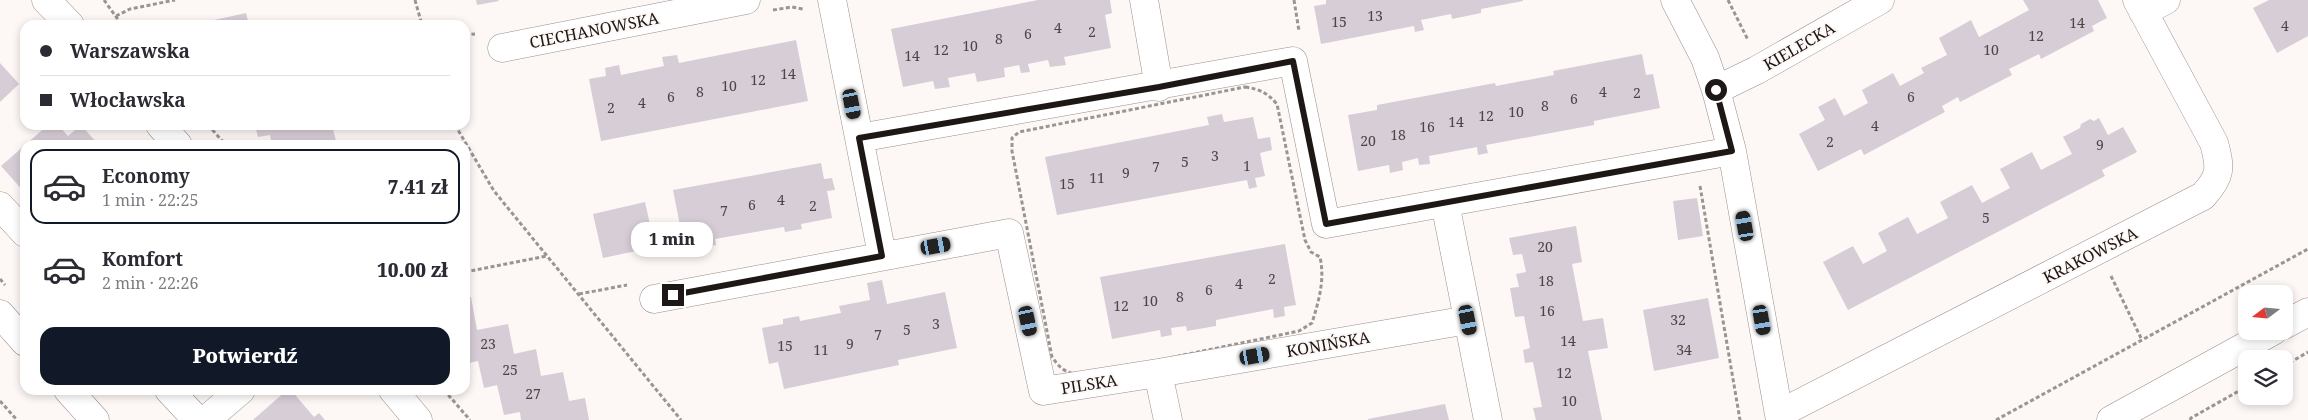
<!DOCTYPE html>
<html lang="pl">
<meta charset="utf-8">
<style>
body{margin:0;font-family:"Noto Serif",serif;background:#f2f2f3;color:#2b2b33;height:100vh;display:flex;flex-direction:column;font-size:19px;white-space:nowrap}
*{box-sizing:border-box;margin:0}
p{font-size:16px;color:#7c7c81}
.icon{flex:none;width:28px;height:28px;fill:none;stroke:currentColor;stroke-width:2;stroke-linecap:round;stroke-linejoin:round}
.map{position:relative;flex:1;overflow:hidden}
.details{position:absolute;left:20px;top:140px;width:450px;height:255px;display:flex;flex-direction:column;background:#fff;border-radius:15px;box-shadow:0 2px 8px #0003}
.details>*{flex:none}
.top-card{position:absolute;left:20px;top:20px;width:450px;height:110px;border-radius:15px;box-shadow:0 2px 8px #0003;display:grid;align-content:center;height:110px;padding:0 20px;background:#fff}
.needle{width:32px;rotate:254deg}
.controls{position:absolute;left:2238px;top:285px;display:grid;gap:10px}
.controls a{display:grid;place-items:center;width:55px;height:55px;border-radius:10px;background:#fff;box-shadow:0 2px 8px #0003;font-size:25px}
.end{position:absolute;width:22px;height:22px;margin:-11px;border:6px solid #1d1816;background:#fff;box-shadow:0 0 0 2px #fff}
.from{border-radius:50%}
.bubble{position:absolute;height:35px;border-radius:15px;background:#fff;box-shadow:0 2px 8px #0003;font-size:16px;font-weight:800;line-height:35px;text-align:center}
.car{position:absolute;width:15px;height:30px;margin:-15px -8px;border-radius:6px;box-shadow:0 0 4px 1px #0007;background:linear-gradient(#222 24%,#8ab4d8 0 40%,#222 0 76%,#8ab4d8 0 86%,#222 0)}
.top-card b{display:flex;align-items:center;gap:18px;height:48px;font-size:19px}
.top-card b+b{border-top:1px solid #e1e1e2}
.top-card i{width:12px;height:12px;background:#2b2b33}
ul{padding:9px 0 0;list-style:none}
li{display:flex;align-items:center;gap:15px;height:75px;margin:0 10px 8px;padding:0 10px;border:2px solid transparent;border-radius:15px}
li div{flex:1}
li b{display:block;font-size:19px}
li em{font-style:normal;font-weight:800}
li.active{border-color:#111827}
li>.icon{width:45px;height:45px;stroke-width:1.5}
.action{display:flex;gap:10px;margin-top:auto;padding:10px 20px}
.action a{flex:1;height:58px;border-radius:15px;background:#111827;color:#fff;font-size:20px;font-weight:800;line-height:58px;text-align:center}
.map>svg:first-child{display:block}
.building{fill:#d7cdd6}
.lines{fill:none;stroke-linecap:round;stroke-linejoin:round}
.minor-casing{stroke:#9a8e88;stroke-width:29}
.path{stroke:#9a9593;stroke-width:3;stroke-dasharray:4 2.5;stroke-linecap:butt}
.minor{stroke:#fff;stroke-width:28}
.route{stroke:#1d1816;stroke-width:6}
.labels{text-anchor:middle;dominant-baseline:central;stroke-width:4;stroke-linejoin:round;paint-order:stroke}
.number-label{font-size:14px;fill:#4c4546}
.street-label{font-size:16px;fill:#1d1816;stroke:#fdf8f5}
</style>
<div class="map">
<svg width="2308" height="420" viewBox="0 0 2308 420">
<rect width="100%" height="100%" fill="#fdf8f5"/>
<!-- building -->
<path class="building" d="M476,0H498L499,1L477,5Z
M1038,0H1110L1112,13L1105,15L1111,48L1064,57L1066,65L1050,67L1048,60L1028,64L1030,72L1021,73L1019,65L1004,68L1005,77L977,82L975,73L948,78L950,87L935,89L933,81L903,87L891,29Z
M1326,0H1523V1L1481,9V13L1452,19L1451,14L1421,20L1424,30L1415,32L1414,26L1321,44L1314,6L1326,4Z
M2023,0H2098L2107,18L2092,26L2094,31L2041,59L2039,54L2009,69L2012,75L1960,102L1958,97L1942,106L1945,112L1864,155L1861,149L1818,171L1799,134L1825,120L1818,107L1835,98L1844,116L1868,103L1862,90L1893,73L1900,86L1924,73L1921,68L1947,55L1939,38L1971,20L1979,37L2029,10Z
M2269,0H2308V36L2277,53L2253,8Z
M246,13L249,25H196V24Z
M796,40L808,101L601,141L589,79L606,76L605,68L619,65L621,75L664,66L662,57L677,55L679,63Z
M1642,54L1646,75L1653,74L1660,108L1594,121V125L1486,145L1488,153L1478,155L1477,147L1429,156L1430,164L1419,165L1418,158L1402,162L1403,170L1390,173L1389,165L1358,171L1348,115L1377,110V105L1495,83L1496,86L1554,75L1553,71Z
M0,63L19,84L0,102Z
M1222,114L1224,122L1253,117L1258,139L1270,137L1272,150L1260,153L1265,176L1255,178L1257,187L1249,189L1247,180L1057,215L1045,157L1209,125L1207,117Z
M2099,118L2108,135L2123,127L2137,152L2102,170L2105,176L1848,310L1823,262L1853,246L1863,264L1887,251L1878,233L1908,217L1917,234L1948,218L1940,202L1972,185L1982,203L2010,188L2000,169L2032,152L2041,170L2072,154L2063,137L2080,128L2081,124L2090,119L2094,121Z
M48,125H58L68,136L81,125L97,143L94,145H25Z
M255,125H332L337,145H272L270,135L258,137Z
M25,145V193L1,166Z
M821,163L824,179L832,178L835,190L827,191L832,218L801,224L802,229L785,232L784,227L715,239L716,245L685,251L673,190Z
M1697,198L1703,236L1678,240L1673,201Z
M645,202L655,247L603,258L593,214Z
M1576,226L1582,262L1572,264L1583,321L1603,318L1608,348L1588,351L1602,420H1536L1533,408L1542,407L1533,362L1525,363L1523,350L1530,348L1524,316L1515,317L1510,288L1519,287L1516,274L1526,272L1522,254L1513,255L1509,238Z
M1285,244L1296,305L1284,307L1285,316L1274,318L1273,309L1216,320V326L1187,331L1186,326L1171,328L1172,335L1161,337L1160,330L1112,339L1100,277Z
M882,280L887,304L945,292L957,348L898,360L899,365L784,389L778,362L769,364L762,328L783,324V319L799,316L800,321L841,313L839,306L870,300L867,283Z
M471,297L477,330L508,324L514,354L536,349L541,376L563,372L569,401L585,398L589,420H521L520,412L504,415L497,385L484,388L478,361L465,364V298Z
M1708,298L1719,358L1654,371L1643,310Z
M287,390H291L314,417L319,413L325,420H253Z
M1445,404L1449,420H1368V419Z"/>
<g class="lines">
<defs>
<path id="minor" d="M46,0L70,25
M832,0L882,255
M1144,0L1159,87
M1675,0L1705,58L1716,90L1732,151L1780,420
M2143,12L2166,0
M502,48L746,0
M1716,90L1757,70L1880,0
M160,125L178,145
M859,138L1293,61L1326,224L1732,151
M1445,203L1488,420
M0,206L25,233
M654,299L1009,233L1043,391L1158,373L1168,420
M0,314L25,342
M2284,325L2308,312
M1158,373L1468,320
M68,390L95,420
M169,390L197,420
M393,390L418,420
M1779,414L2203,196C2221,176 2221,169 2214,143L2137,0
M206,420L241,390
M2111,420L2273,331"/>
</defs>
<!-- minor casing -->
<use href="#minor" class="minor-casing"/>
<!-- path -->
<path class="path" d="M104,0L122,25
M415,0L422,25
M1294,0L1299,31
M1728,0L1748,40
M773,10L792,7L803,9
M116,16L130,9L175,0
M465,35L475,34
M1245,87C1260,89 1267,93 1277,104L1305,240L1311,252L1320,257C1325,280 1319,300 1312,323L1299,331L1092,374C1071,375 1064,374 1052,357L1012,151V138L1019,132Z
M208,125L226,145
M455,125L494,191L681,420
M1700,186L1740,420
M465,272L547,256
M2111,276L2141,338
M0,279L5,285
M579,294L627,285
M2284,366L2308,352
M444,390L470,420
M0,401L17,420
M1996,420L2308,249
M2190,420L2191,418L2246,387"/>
<!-- minor -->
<use href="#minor" class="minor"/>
</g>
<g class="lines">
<!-- route -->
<path class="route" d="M673,295L882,256L859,138L1159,87L1293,61L1326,224L1732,151L1716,90"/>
</g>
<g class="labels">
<!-- number labels -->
<g class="number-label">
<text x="1375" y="15">13</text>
<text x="1339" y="21">15</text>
<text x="2077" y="22">14</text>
<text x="2285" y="25">4</text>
<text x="1058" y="27">4</text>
<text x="1092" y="31">2</text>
<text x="1028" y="33">6</text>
<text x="2036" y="35">12</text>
<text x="999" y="38">8</text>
<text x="970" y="45">10</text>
<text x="941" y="49">12</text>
<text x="1991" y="49">10</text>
<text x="912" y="55">14</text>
<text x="788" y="73">14</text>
<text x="758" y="79">12</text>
<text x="729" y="85">10</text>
<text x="700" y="91">8</text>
<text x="1603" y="91">4</text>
<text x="1637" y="92">2</text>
<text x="671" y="96">6</text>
<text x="1911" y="96">6</text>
<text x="1574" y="98">6</text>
<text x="642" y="102">4</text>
<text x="1545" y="105">8</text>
<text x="611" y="107">2</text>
<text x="1516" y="111">10</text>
<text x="1486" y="115">12</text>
<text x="1456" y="121">14</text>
<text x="1875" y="125">4</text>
<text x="1427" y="126">16</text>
<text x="1398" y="134">18</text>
<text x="1368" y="140">20</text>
<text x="1830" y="141">2</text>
<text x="2100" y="144">9</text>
<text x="1215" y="155">3</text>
<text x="1185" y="161">5</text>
<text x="1247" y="165">1</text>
<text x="1156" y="166">7</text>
<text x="1126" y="172">9</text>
<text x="1097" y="177">11</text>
<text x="1067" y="183">15</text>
<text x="781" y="199">4</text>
<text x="752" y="204">6</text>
<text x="813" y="205">2</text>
<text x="724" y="210">7</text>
<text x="1986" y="217">5</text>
<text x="1545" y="246">20</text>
<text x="1272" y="278">2</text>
<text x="1546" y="280">18</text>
<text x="1239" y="283">4</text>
<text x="1209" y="289">6</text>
<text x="1180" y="296">8</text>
<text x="1150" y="300">10</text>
<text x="1121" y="305">12</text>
<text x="1547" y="310">16</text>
<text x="1678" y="319">32</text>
<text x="936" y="323">3</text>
<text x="907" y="329">5</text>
<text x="878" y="334">7</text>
<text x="1568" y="340">14</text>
<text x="488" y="343">23</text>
<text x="850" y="343">9</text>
<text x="785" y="345">15</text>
<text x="821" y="349">11</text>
<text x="1684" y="349">34</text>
<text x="510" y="369">25</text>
<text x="1564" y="372">12</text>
<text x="533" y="393">27</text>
<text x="1569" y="400">10</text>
</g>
<!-- street labels -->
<g class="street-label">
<text transform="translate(594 30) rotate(-11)">CIECHANOWSKA</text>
<text transform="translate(1799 46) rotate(-30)">KIELECKA</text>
<text transform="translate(2090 255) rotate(-27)">KRAKOWSKA</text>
<text transform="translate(1328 344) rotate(-10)">KONIŃSKA</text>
<text transform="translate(1089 384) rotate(-9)">PILSKA</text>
</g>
</g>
</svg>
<div class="controls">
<a><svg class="needle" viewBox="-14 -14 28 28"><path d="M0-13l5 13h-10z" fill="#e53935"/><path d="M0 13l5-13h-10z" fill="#7c7c81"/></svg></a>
<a><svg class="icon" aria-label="layers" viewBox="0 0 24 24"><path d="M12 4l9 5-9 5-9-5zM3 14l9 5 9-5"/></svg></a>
</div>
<i class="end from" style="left:1716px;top:90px"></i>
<i class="end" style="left:673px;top:295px"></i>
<div class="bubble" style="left:631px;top:222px;width:82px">1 min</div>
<i class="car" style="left:852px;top:104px;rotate:169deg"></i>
<i class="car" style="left:1745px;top:226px;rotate:350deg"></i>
<i class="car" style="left:936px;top:246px;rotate:80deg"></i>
<i class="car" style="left:1468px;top:320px;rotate:169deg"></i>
<i class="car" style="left:1762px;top:320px;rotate:170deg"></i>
<i class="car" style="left:1028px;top:321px;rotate:168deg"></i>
<i class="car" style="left:1255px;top:356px;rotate:80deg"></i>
<div class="top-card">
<b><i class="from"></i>Warszawska</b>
<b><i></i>Włocławska</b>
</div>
<section class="details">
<ul>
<li class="active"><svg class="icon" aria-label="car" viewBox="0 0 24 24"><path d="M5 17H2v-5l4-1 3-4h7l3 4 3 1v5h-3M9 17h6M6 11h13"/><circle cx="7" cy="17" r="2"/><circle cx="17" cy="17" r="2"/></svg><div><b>Economy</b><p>1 min · 22:25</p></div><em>7.41 zł</em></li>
<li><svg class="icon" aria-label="car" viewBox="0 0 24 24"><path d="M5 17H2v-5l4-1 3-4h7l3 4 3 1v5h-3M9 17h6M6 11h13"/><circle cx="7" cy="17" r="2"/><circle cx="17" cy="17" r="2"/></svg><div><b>Komfort</b><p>2 min · 22:26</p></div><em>10.00 zł</em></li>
</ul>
<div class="action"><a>Potwierdź</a></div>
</section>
</div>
